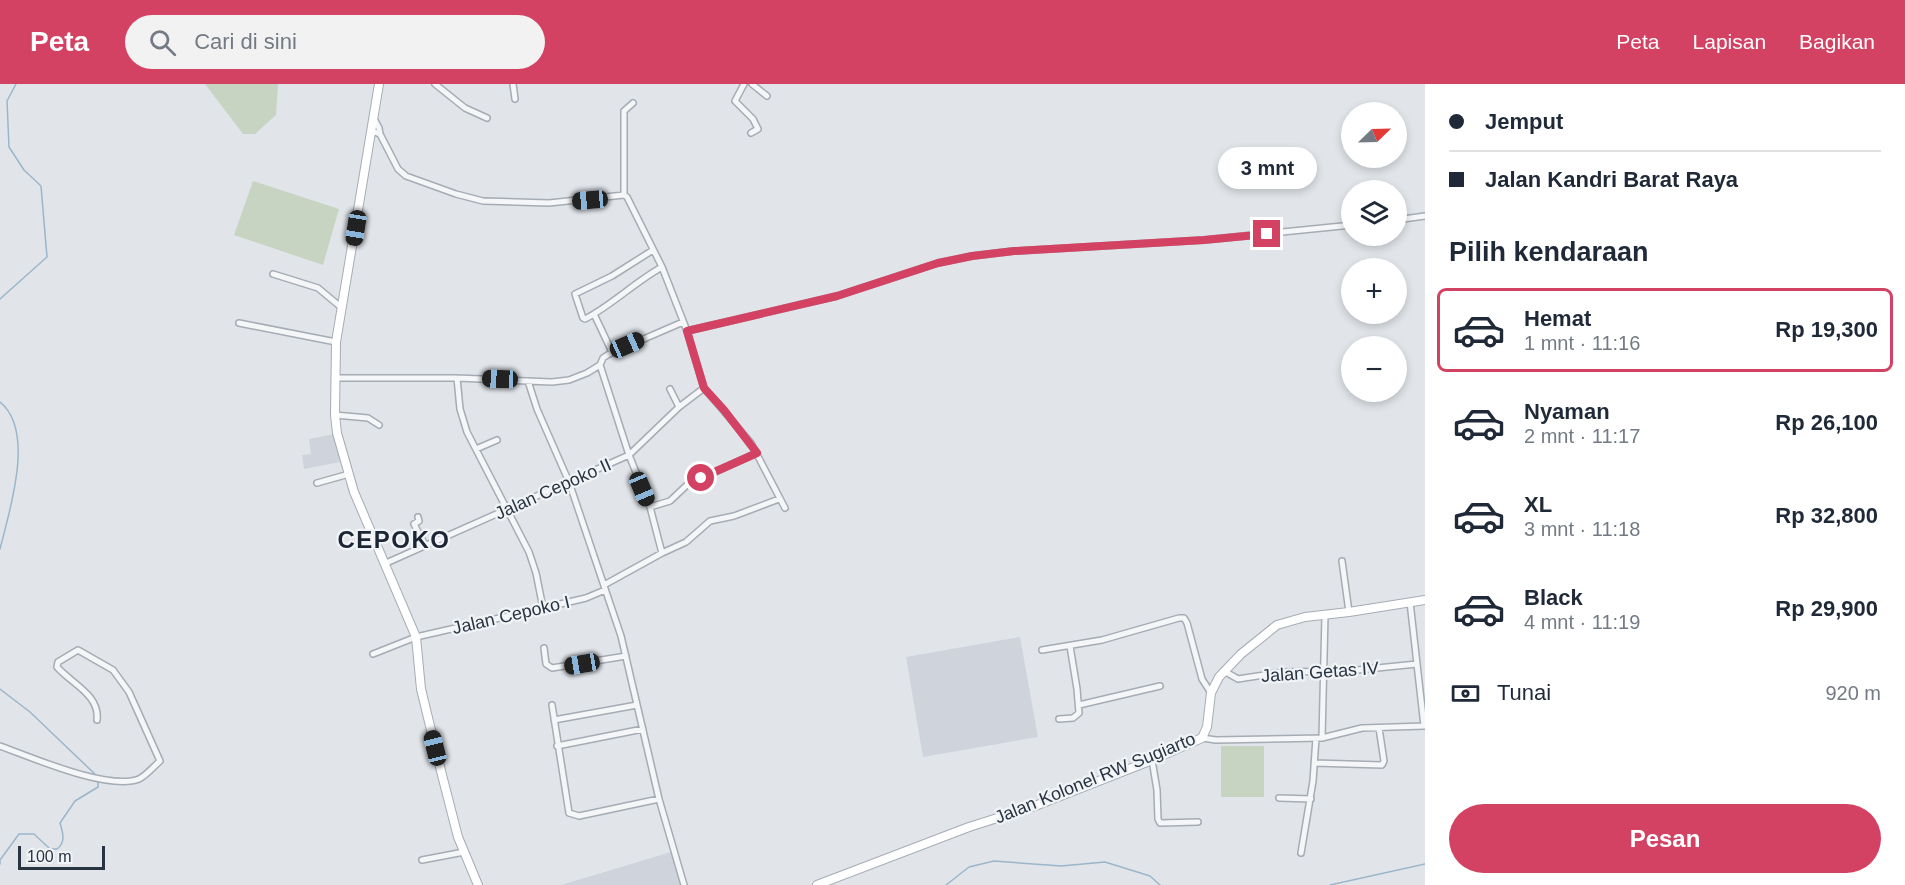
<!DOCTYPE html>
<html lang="id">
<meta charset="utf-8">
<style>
body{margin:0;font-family:Arial,sans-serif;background:#f2f2f3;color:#1f2937;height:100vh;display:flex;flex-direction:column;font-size:22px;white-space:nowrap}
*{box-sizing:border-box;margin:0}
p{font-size:20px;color:#747a83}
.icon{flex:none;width:33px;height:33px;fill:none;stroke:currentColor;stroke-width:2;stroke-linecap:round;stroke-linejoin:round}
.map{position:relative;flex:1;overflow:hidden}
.details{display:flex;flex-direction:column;background:#fff;width:480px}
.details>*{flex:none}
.top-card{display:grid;align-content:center;height:132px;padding:0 24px;background:#fff}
.needle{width:39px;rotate:67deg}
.fabs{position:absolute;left:1341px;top:18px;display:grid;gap:12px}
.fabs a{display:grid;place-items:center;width:66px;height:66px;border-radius:50%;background:#fff;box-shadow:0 3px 9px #0003;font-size:30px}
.scale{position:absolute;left:18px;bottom:15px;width:87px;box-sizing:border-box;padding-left:6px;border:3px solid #293442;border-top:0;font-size:16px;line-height:21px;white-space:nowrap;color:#293442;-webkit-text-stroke:4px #f1f4f7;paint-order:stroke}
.end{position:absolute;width:27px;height:27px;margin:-14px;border:8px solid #d34263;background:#fff;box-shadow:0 0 0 3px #fff}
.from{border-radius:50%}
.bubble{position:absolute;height:42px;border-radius:21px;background:#fff;box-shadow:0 3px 9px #0003;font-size:20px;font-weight:700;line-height:42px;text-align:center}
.car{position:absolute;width:18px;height:36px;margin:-18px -9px;border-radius:8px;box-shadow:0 0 4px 2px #0007;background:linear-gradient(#222 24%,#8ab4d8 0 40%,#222 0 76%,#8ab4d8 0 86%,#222 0)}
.top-card b{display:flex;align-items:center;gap:21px;height:57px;font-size:22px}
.top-card b+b{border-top:2px solid #e0e1e3}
.top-card i{width:15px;height:15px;background:#1f2937}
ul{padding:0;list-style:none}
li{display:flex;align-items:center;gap:18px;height:84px;margin:0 12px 9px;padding:0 12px;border:3px solid transparent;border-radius:9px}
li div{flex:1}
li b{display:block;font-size:22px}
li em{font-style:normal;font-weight:700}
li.active{border-color:#d34263}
li>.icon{width:54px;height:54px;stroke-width:1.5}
h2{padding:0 24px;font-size:27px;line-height:72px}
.pay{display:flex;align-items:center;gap:15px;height:66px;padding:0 24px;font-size:22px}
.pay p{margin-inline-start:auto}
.button{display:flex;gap:12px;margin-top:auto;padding:12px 24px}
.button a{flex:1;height:69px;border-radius:36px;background:#d34263;color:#fff;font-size:24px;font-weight:700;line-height:69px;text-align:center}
header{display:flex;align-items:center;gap:36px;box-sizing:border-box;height:84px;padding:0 30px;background:#d34263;color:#fff}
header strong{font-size:28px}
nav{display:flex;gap:33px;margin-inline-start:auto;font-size:21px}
.search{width:420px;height:54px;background:#f2f2f3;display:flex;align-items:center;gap:15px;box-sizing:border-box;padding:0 21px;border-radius:33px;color:#747a83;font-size:22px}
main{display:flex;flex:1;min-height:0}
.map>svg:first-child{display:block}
.built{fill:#cfd4dc}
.green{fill:#c8d4c2}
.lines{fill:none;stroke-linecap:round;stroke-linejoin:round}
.stream{stroke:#9bb6cb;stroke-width:1.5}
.street-casing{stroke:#a6acb4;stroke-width:8}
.secondary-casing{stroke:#a6acb4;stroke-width:10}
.street{stroke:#f4f6f8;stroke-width:5}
.secondary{stroke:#fff;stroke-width:8}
.route{stroke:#d34263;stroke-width:8}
.labels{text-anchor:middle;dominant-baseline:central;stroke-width:4.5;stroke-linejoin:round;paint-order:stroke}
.street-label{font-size:18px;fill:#293442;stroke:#f1f4f7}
.district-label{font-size:24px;font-weight:bold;letter-spacing:1.5px;fill:#1b2533;stroke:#f1f4f7}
</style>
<header>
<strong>Peta</strong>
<div class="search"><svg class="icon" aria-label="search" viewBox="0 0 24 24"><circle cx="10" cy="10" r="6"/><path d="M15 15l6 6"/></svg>Cari di sini</div>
<nav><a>Peta</a><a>Lapisan</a><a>Bagikan</a></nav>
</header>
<main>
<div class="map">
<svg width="1425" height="801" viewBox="0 0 1425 801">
<rect width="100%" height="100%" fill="#e1e5ea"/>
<!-- built -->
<path class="built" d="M335,350L340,378L304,385L302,371L311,370L309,355Z
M1020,553L1038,653L923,673L906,573Z
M671,768L680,801H561Z"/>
<!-- green -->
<path class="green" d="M205,0H278L276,31L255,50H243Z
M253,97L339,125L323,181L234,151Z
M1221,662H1264V713H1221Z"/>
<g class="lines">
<!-- stream -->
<path class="stream" d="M0,215L47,173L41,102L24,86L9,63L7,17L16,0
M0,318C36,347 9,428 0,465
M0,605L30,628L98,693
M0,780V776L19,750H34L50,765H57C66,758 63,749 60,739L75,717L98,703V698
M946,801L969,783L994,777L1061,782L1105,778L1150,792L1160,801
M1330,801L1425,780"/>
<defs>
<path id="street" d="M435,0L465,24L487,34
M513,0L515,15
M744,0L735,17L753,35L758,45L751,49
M752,0L767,12
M373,33L379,44L380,50
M371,47L380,50L398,85L406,92L456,110L483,117L549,119L624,111L627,113L662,183L687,247L704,304L751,359L785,424
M624,111V27L633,19
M1396,136L1425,132
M653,166L612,192L575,210L583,234L585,235C612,221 635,198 662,183
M273,190L318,204L342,224
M594,230L612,268
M239,239L336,258
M687,247L837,212L938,179L972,172L1014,167L1204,156L1352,141
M600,281L629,371L650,423L662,469
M335,294H457L552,298L569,296L587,289L600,281L603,274L609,270L683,238
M457,294L460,325L467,348L529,468L536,489L543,524
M528,297L537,325L569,398L621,552L659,715L684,801
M670,305L679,323
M335,331L368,334L379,341
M476,365L497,356
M317,399L349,390
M650,423L670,417L688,400L757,369
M418,433L419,437L414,440L425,461
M1342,477L1349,528
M384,480L629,371L679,323L704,304
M604,501L662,469L686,458L710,437L734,432L779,415
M1410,518L1424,642
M544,564L546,580L552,584L626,572
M1042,566L1102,556L1179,534H1184L1187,539L1202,595L1211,609
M373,570L416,553L552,522L586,514L605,506
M1224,587L1238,595L1284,588L1347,587L1417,580
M552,621L569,729L579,732L659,715
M1079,621L1160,602
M1059,635L1073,634L1079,629L1077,605L1070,562
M554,636L637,621
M1202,654L1216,656L1322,654L1362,644L1425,642
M1322,654L1325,531
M0,662C31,673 108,707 139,695C147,691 153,683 160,677L129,608L113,586L78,566L58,578L57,583C72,600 100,611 97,636
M557,662L643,645
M1152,676L1157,706L1158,735L1160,739L1198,738
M1314,679L1382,681L1384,677L1379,644
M1279,714L1311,715
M1301,769L1313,697L1316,654
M422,776L464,768"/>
<path id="secondary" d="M379,0L336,258L335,331L337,349L354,408L416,553L421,605L442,691L458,753L478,801
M817,801L969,743L1035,722L1152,676L1202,654L1207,643L1211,609L1219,593L1241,570L1277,541L1305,533L1349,528L1425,516"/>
</defs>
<!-- street casing -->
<use href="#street" class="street-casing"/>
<!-- secondary casing -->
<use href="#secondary" class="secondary-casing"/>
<!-- street -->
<use href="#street" class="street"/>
<!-- secondary -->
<use href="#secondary" class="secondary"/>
</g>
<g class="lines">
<!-- route -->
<path class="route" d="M701,394L757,369L724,326L704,304L687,247L837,212L938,179L972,172L1014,167L1204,156L1267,150"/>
</g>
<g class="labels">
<!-- street labels -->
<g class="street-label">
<text transform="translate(553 405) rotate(-24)">Jalan Cepoko II</text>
<text transform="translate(511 531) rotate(-13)">Jalan Cepoko I</text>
<text transform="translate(1320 588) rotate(-4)">Jalan Getas IV</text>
<text transform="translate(1095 694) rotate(-22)">Jalan Kolonel RW Sugiarto</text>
</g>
<!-- district labels -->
<g class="district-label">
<text x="394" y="455">CEPOKO</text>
</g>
</g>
</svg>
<div class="fabs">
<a><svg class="needle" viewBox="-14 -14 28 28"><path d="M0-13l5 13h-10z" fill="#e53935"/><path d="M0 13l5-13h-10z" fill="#747a83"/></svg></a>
<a><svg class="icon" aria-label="layers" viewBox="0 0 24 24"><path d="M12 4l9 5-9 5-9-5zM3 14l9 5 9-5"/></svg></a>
<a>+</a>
<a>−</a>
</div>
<div class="scale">100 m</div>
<i class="end from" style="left:701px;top:394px"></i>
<i class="end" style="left:1267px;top:150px"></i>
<div class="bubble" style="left:1218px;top:63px;width:99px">3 mnt</div>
<i class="car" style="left:590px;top:116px;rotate:265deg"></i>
<i class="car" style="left:356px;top:144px;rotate:189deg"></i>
<i class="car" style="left:627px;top:261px;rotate:66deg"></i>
<i class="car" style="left:500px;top:295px;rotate:272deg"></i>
<i class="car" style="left:642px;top:405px;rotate:157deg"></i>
<i class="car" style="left:582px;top:580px;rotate:260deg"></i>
<i class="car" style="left:435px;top:664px;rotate:346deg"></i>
</div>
<section class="details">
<div class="top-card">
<b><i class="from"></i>Jemput</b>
<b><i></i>Jalan Kandri Barat Raya</b>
</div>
<h2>Pilih kendaraan</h2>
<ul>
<li class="active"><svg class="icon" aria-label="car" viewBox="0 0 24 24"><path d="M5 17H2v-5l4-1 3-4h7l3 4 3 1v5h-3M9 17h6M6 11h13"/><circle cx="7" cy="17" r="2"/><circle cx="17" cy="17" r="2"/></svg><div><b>Hemat</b><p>1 mnt · 11:16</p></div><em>Rp 19,300</em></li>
<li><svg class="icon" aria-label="car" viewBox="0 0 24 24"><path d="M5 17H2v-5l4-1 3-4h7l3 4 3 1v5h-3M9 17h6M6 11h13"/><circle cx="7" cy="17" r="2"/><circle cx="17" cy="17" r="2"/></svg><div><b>Nyaman</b><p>2 mnt · 11:17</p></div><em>Rp 26,100</em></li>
<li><svg class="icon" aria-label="car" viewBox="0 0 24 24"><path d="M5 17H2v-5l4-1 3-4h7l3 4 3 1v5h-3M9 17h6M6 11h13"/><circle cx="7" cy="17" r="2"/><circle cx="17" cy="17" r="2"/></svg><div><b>XL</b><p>3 mnt · 11:18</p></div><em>Rp 32,800</em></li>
<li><svg class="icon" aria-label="car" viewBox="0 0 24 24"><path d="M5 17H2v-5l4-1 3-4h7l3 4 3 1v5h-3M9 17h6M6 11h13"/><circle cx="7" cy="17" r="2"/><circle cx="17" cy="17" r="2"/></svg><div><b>Black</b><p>4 mnt · 11:19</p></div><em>Rp 29,900</em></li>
</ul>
<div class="pay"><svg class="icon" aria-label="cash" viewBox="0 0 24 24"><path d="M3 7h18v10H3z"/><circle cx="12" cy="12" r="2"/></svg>Tunai<p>920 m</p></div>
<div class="button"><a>Pesan</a></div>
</section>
</main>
